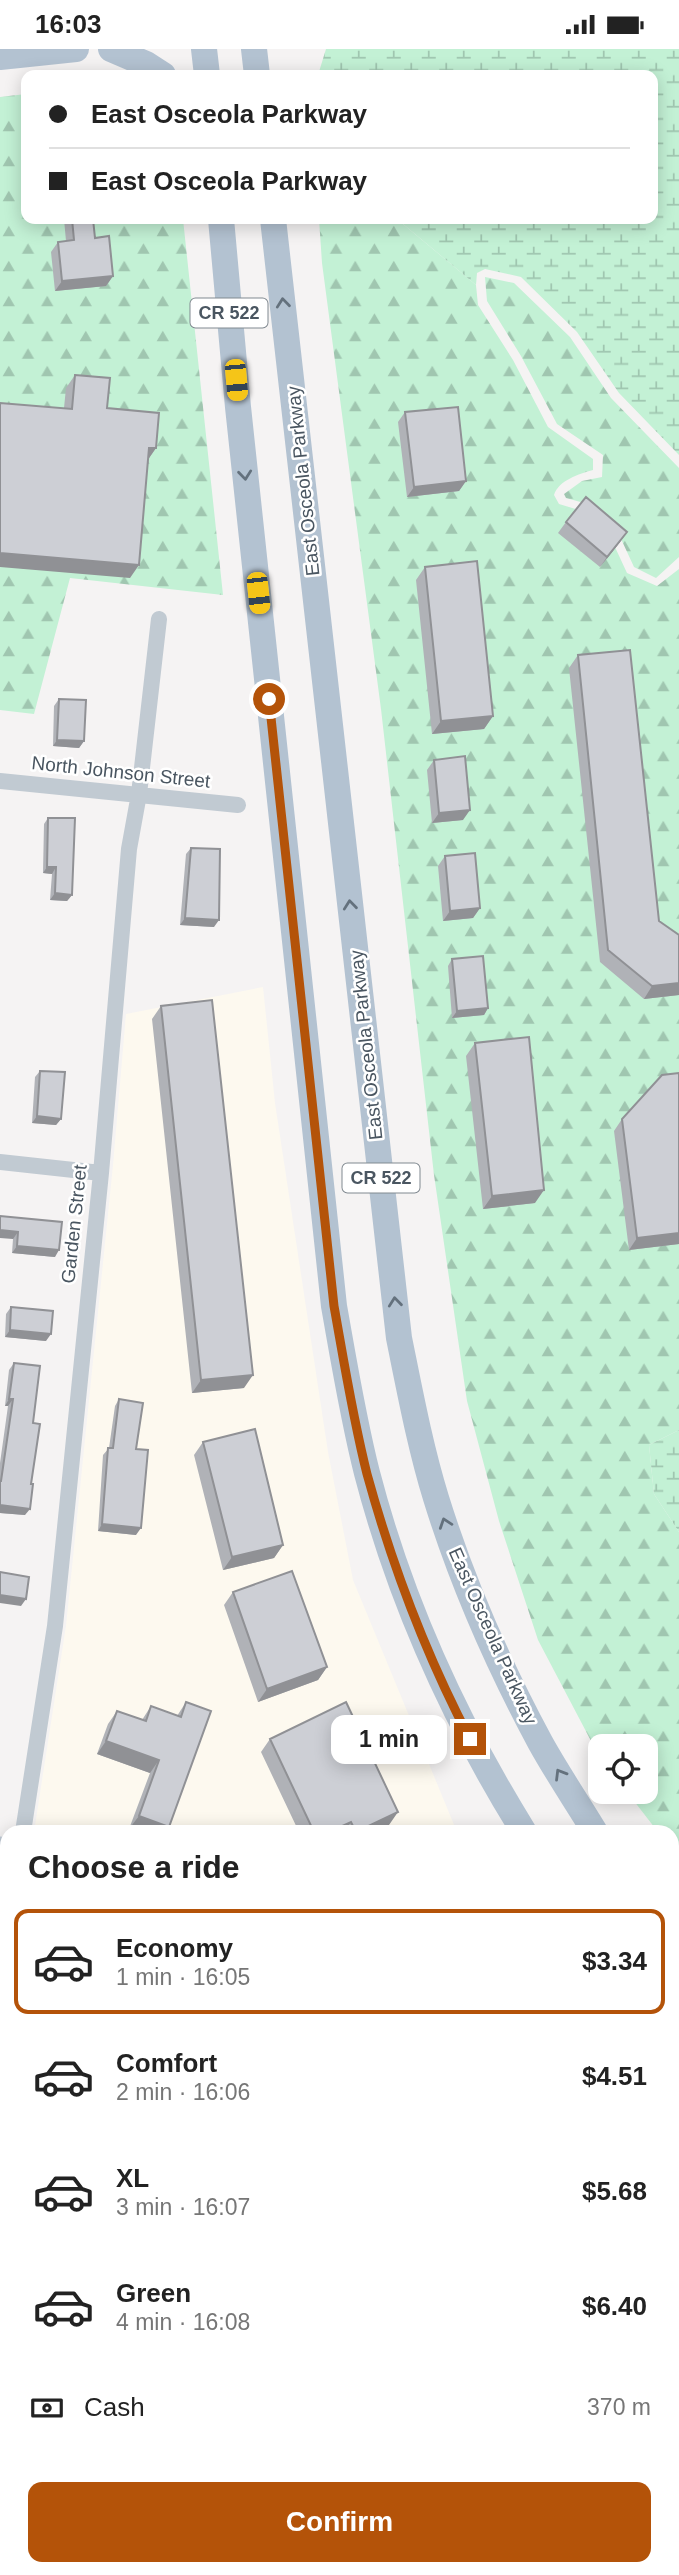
<!DOCTYPE html>
<meta charset="utf-8">
<style>
body{margin:0;font-family:Helvetica,sans-serif;background:#f6f6f6;color:#222;height:100vh;display:flex;flex-direction:column;font-size:26px;white-space:nowrap}
*{box-sizing:border-box;margin:0}
p{font-size:23px;color:#767676}
.icon{flex:none;width:38px;height:38px;fill:none;stroke:currentColor;stroke-width:2;stroke-linecap:round;stroke-linejoin:round}
.map{position:relative;flex:1;overflow:hidden}
.side{position:absolute;left:0px;top:1776px;width:679px;height:751px;display:flex;flex-direction:column;background:#fff;border-radius:21px 21px 0 0;box-shadow:0 4px 18px #0003}
.side>*{flex:none}
.top-card{position:absolute;left:21px;top:21px;width:637px;height:154px;border-radius:14px;box-shadow:0 4px 18px #0003;display:grid;align-content:center;height:154px;padding:0 28px;background:#fff}
.controls{position:absolute;left:588px;top:1685px;display:grid;gap:14px}
.controls a{display:grid;place-items:center;width:70px;height:70px;border-radius:14px;background:#fff;box-shadow:0 4px 18px #0003;font-size:35px}
.end{position:absolute;width:32px;height:32px;margin:-16px;border:9px solid #b45309;background:#fff;box-shadow:0 0 0 4px #fff}
.from{border-radius:50%}
.bubble{position:absolute;height:49px;border-radius:14px;background:#fff;box-shadow:0 4px 18px #0003;font-size:23px;font-weight:700;line-height:49px;text-align:center}
.car{position:absolute;width:21px;height:42px;margin:-21px -10px;border-radius:9px;box-shadow:0 0 5px 2px #0007;background:linear-gradient(#f5c518 24%,#345 0 40%,#f5c518 0 76%,#345 0 86%,#f5c518 0)}
.top-card b{display:flex;align-items:center;gap:24px;height:66px;font-size:26px}
.top-card b+b{border-top:2px solid #e0e0e0}
.top-card i{width:18px;height:18px;background:#222}
ul{padding:0;list-style:none}
li{display:flex;align-items:center;gap:21px;height:105px;margin:0 14px 10px;padding:0 14px;border:4px solid transparent;border-radius:14px}
li div{flex:1}
li b{display:block;font-size:26px}
li em{font-style:normal;font-weight:700}
li.selected{border-color:#b45309}
li>.icon{width:63px;height:63px;stroke-width:1.5}
h2{padding:0 28px;font-size:32px;line-height:84px}
.pay{display:flex;align-items:center;gap:18px;height:77px;padding:0 28px;font-size:26px}
.pay p{margin-inline-start:auto}
.action{display:flex;gap:14px;margin-top:auto;padding:14px 28px}
.action a{flex:1;height:80px;border-radius:14px;background:#b45309;color:#fff;font-size:28px;font-weight:700;line-height:80px;text-align:center}
.status{display:flex;justify-content:space-between;align-items:center;height:49px;padding:0 35px;background:#fff;direction:ltr}
.status svg{height:19px;fill:currentColor}
.map>svg:first-child{display:block}
.commercial{fill:#fdf9ef}
.forest{fill:url(#forest-firs)}
.wetland{fill:url(#wetland-marsh)}
.lines{fill:none;stroke-linecap:round;stroke-linejoin:round}
.stream{stroke:#90daee;stroke-width:6}
.street{stroke:#c1cad2;stroke-width:16}
.secondary{stroke:#c1cbd6;stroke-width:23}
.primary{stroke:#b3c2d1;stroke-width:26}
.wall{fill:#b0b2b7}
.shaded-wall{fill:#909195}
.building{fill:#cdcfd5;stroke:#909195;stroke-width:2}
.oneway{stroke:#64717d}
.route{stroke:#b45309;stroke-width:9}
.labels{text-anchor:middle;dominant-baseline:central;stroke-width:5;stroke-linejoin:round;paint-order:stroke}
.shield{fill:#fff;stroke:#808990;stroke-width:2}
.shield-label{font-size:18px;font-weight:bold;fill:#4a5661}
.street-label{font-size:19px;fill:#4a5661;stroke:#fff}
</style>
<div class="status"><b>16:03</b><svg viewBox="0 0 49 12"><path d="M0 12V9h3v3zM5 12V6h3v6zM10 12V3h3v9zM15 12V0h3v12zM26 1h20v11H26zM47 4h2v5h-2z"/></svg></div>
<div class="map">
<svg width="679" height="2526" viewBox="0 0 679 2526">
<defs>
<pattern id="forest-firs" width="22" height="20" patternUnits="userSpaceOnUse" patternTransform="scale(1.75)"><rect width="22" height="20" fill="#c3f1d5"/><path d="M5 1l3.5 6h-7zM16 11l3.5 6h-7z" fill="#a0c6b0"/></pattern>
<pattern id="wetland-marsh" width="20" height="14" patternUnits="userSpaceOnUse" patternTransform="scale(1.75)"><rect width="20" height="14" fill="#c3f1d5"/><path d="M1 5h8M5 5V1M11 12h8M15 12V8" fill="none" stroke="#a0c6b0"/></pattern>
</defs>
<rect width="100%" height="100%" fill="#f5f3f3"/>
<!-- commercial -->
<path class="commercial" d="M263,938L275,1054L328,1403L353,1531L457,1783H34L66,1577L113,1116L126,965Z
M7,1918V2520H672V2047L679,2054V2526H0V1995Z"/>
<!-- forest -->
<path class="forest" d="M26,45V170H183L223,546L70,529L34,665L0,661V48Z
M319,170H397L476,236L478,256L513,311L548,378L593,410V421C579,425 559,431 554,446L559,455L589,464L608,483L627,524L657,537L679,520V1381L649,1396L654,1445L679,1483V1810L672,1801V1783H658L627,1743H646V1698H600V1709L538,1591L499,1472L467,1352L434,1126L381,660L322,214Z
M485,228L514,234L570,288L611,349L679,419V508L656,529L634,518L616,479L595,457L566,449L564,445L582,432L602,428L603,406L557,375L521,307L487,252Z"/>
<!-- wetland -->
<path class="wetland" d="M326,0H679V406L619,344L577,283L521,228L485,220L477,224L476,236L397,170H653V26H318Z
M679,1381V1483L654,1445L649,1396Z"/>
<g class="lines">
<!-- stream -->
<path class="stream" d="M672,2491L679,2490"/>
<!-- street -->
<path class="street" d="M0,732L238,756
M0,1113L101,1124
M23,1783L55,1577L101,1124L129,800L139,745L159,570
M0,1870L3,1833L7,1825"/>
<!-- secondary -->
<path class="secondary" d="M0,1799L7,1802"/>
<!-- primary -->
<path class="primary" d="M111,0L146,15L163,26
M204,0L207,26
M254,0L257,26
M0,8L76,0
M221,170L238,358L334,1257C344,1313 353,1369 367,1424C400,1551 455,1672 524,1783
M273,170L399,1289C410,1343 420,1397 436,1449C462,1533 498,1615 540,1693C557,1724 577,1753 595,1783
M672,1886L679,1894
M672,1973L679,1981"/>
</g>
<!-- wall -->
<path class="wall" d="M64,170H93L95,189L113,227L106,237L55,242L51,203L58,193L66,192Z
M75,326L107,359L156,399L147,412L130,529L64,359L66,339Z
M405,363L466,432L459,442L407,448L398,373Z
M566,473L620,493L600,518L558,484Z
M425,518L493,667L484,680L432,685L416,531Z
M578,606L659,872L679,946L644,950L600,913L569,619Z
M59,650L84,692L79,699L53,697L54,657Z
M434,711L463,771L432,774L427,721Z
M48,769L72,846L67,852L50,851L52,825L43,824L44,775Z
M191,799L214,878L180,876L186,805Z
M445,807L480,859L473,869L443,872L438,817Z
M452,910L488,959L484,966L452,969L448,917Z
M161,957L244,1339L192,1344L152,970Z
M475,994L535,1154L483,1160L466,1007Z
M40,1022L61,1070L56,1076L32,1074L35,1028Z
M679,1024V1195L629,1201L614,1082L622,1070Z
M0,1167L55,1208L12,1204L13,1190Z
M11,1258L46,1292L5,1288L6,1265Z
M14,1314L33,1374L25,1466L0,1464V1414L8,1357H5L9,1321Z
M119,1350L136,1400V1486L98,1482L103,1406L109,1399L115,1357Z
M203,1393L283,1496L274,1509L223,1521L194,1406Z
M233,1543L327,1618L318,1631L258,1653L224,1556Z
M186,1653L169,1778L166,1783H139L129,1780L150,1724L97,1705L108,1675L117,1662L142,1671L151,1657L177,1667Z
M270,1690L389,1776L374,1783H299L261,1703Z
M59,2520H156V2526H58Z
M194,2520H236V2526H193Z"/>
<!-- shaded-wall -->
<path class="shaded-wall" d="M113,227L106,237L55,242L62,232Z
M149,399H156L147,412Z
M466,432L459,442L407,448L414,438Z
M627,483L620,493L600,518L607,508Z
M0,504L139,516L130,529L0,518Z
M493,667L484,680L432,685L441,672Z
M57,691L84,692L79,699L53,697Z
M470,761L463,771L432,774L439,764Z
M47,818H56L52,825L43,824Z
M55,844L72,846L67,852L50,851Z
M480,859L473,869L443,872L450,862Z
M185,869L219,871L214,878L180,876Z
M679,934V946L644,950L652,937Z
M488,959L484,966L452,969L457,962Z
M37,1067L61,1070L56,1076L32,1074Z
M544,1141L535,1154L483,1160L492,1147Z
M0,1181L18,1183L13,1190L0,1189Z
M679,1184V1195L629,1201L637,1189Z
M17,1197L59,1201L55,1208L12,1204Z
M10,1281L51,1285L46,1292L5,1288Z
M253,1326L244,1339L192,1344L201,1331Z
M9,1350H13L8,1357H5Z
M0,1456L30,1460L25,1466L0,1464Z
M102,1475L141,1479L136,1486L98,1482Z
M283,1496L274,1509L223,1521L232,1508Z
M0,1546L26,1550L21,1557L0,1554Z
M327,1618L318,1631L258,1653L267,1640Z
M106,1692L159,1711L150,1724L97,1705Z
M398,1763L389,1776L374,1783H356Z
M139,1767L169,1778L166,1783H139L129,1780Z
M351,1773L343,1783H329Z
M679,2385V2397H672V2386Z"/>
<!-- building -->
<path class="building" d="M72,170H93L95,189L109,187L113,227L62,232L58,193L74,191Z
M75,326L110,329L107,359L159,364L156,399H149L139,516L0,504V354L72,360Z
M458,358L466,432L414,438L405,363Z
M586,448L627,483L607,508L566,473Z
M477,512L493,667L441,672L425,518Z
M630,601L659,872L679,886V934L652,937L608,901L578,606Z
M59,650L86,651L84,692L57,691Z
M465,707L470,761L439,764L434,711Z
M48,769H75L72,846L55,844L56,818H47Z
M191,799L220,800L219,871L185,869Z
M475,804L480,859L450,862L445,807Z
M483,907L488,959L457,962L452,910Z
M212,951L253,1326L201,1331L161,957Z
M529,988L544,1141L492,1147L475,994Z
M40,1022L65,1023L61,1070L37,1067Z
M679,1024V1184L637,1189L622,1070L662,1026Z
M0,1167L62,1173L59,1201L17,1197L18,1183L0,1181Z
M11,1258L53,1262L51,1285L10,1281Z
M14,1314L40,1317L33,1374L40,1375L31,1435H33L30,1460L0,1456V1432H1L13,1350H9Z
M119,1350L143,1354L136,1400L148,1401L141,1479L102,1475L108,1399H113Z
M255,1380L283,1496L232,1508L203,1393Z
M292,1522L327,1618L267,1640L233,1543Z
M0,1523L29,1528L26,1550L0,1546Z
M186,1653L211,1662L169,1778L139,1767L159,1711L106,1692L117,1662L146,1672L151,1657L181,1668Z
M346,1653L398,1763L356,1783L351,1773L329,1783H314L270,1690Z
M679,2339V2385L672,2386V2340Z
M66,2520H156V2526H66Z
M201,2520H236V2526H201Z
M337,2520H407L408,2526H320L319,2523Z"/>
<!-- one-way arrows -->
<defs><path id="oneway-chevron" d="M-2-3.5L2.5 0L-2 3.5" fill="none" stroke-width="1.6" stroke-linecap="round" stroke-linejoin="round" transform="scale(1.75)"/></defs>
<g class="oneway">
<use href="#oneway-chevron" transform="translate(283 254) rotate(-96)"/>
<use href="#oneway-chevron" transform="translate(245 426) rotate(84)"/>
<use href="#oneway-chevron" transform="translate(350 856) rotate(-96)"/>
<use href="#oneway-chevron" transform="translate(395 1253) rotate(-96)"/>
<use href="#oneway-chevron" transform="translate(445 1474) rotate(-109)"/>
<use href="#oneway-chevron" transform="translate(560 1725) rotate(-121)"/>
</g>
<g class="lines">
<!-- route -->
<path class="route" d="M269,650L334,1257C344,1313 353,1370 367,1425C392,1516 426,1606 470,1690"/>
</g>
<g class="labels">
<!-- shield labels -->
<g class="shield">
<rect x="190.5" y="249.5" width="77" height="29" rx="5"/>
<rect x="342.5" y="1114.5" width="77" height="29" rx="5"/>
</g>
<g class="shield-label">
<text x="229" y="264">CR 522</text>
<text x="381" y="1129">CR 522</text>
</g>
<!-- street labels -->
<g class="street-label">
<text transform="translate(303 432) rotate(-96)">East Osceola Parkway</text>
<text transform="translate(121 723) rotate(6)">North Johnson Street</text>
<text transform="translate(366 996) rotate(-96)">East Osceola Parkway</text>
<text transform="translate(74 1175) rotate(-84)">Garden Street</text>
<text transform="translate(493 1587) rotate(66)">East Osceola Parkway</text>
</g>
</g>
</svg>
<div class="controls">
<a><svg class="icon" aria-label="locate" viewBox="0 0 24 24"><circle cx="12" cy="12" r="6"/><path d="M12 2v4M12 18v4M2 12h4M18 12h4"/></svg></a>
</div>
<i class="end from" style="left:269px;top:650px"></i>
<i class="end" style="left:470px;top:1690px"></i>
<div class="bubble" style="left:331px;top:1666px;width:116px">1 min</div>
<i class="car" style="left:236px;top:331px;rotate:175deg"></i>
<i class="car" style="left:258px;top:544px;rotate:174deg"></i>
<div class="top-card">
<b><i class="from"></i>East Osceola Parkway</b>
<b><i></i>East Osceola Parkway</b>
</div>
<section class="side">
<h2>Choose a ride</h2>
<ul>
<li class="selected"><svg class="icon" aria-label="car" viewBox="0 0 24 24"><path d="M5 17H2v-5l4-1 3-4h7l3 4 3 1v5h-3M9 17h6M6 11h13"/><circle cx="7" cy="17" r="2"/><circle cx="17" cy="17" r="2"/></svg><div><b>Economy</b><p>1 min · 16:05</p></div><em>$3.34</em></li>
<li><svg class="icon" aria-label="car" viewBox="0 0 24 24"><path d="M5 17H2v-5l4-1 3-4h7l3 4 3 1v5h-3M9 17h6M6 11h13"/><circle cx="7" cy="17" r="2"/><circle cx="17" cy="17" r="2"/></svg><div><b>Comfort</b><p>2 min · 16:06</p></div><em>$4.51</em></li>
<li><svg class="icon" aria-label="car" viewBox="0 0 24 24"><path d="M5 17H2v-5l4-1 3-4h7l3 4 3 1v5h-3M9 17h6M6 11h13"/><circle cx="7" cy="17" r="2"/><circle cx="17" cy="17" r="2"/></svg><div><b>XL</b><p>3 min · 16:07</p></div><em>$5.68</em></li>
<li><svg class="icon" aria-label="car" viewBox="0 0 24 24"><path d="M5 17H2v-5l4-1 3-4h7l3 4 3 1v5h-3M9 17h6M6 11h13"/><circle cx="7" cy="17" r="2"/><circle cx="17" cy="17" r="2"/></svg><div><b>Green</b><p>4 min · 16:08</p></div><em>$6.40</em></li>
</ul>
<div class="pay"><svg class="icon" aria-label="cash" viewBox="0 0 24 24"><path d="M3 7h18v10H3z"/><circle cx="12" cy="12" r="2"/></svg>Cash<p>370 m</p></div>
<div class="action"><a>Confirm</a></div>
</section>
</div>
